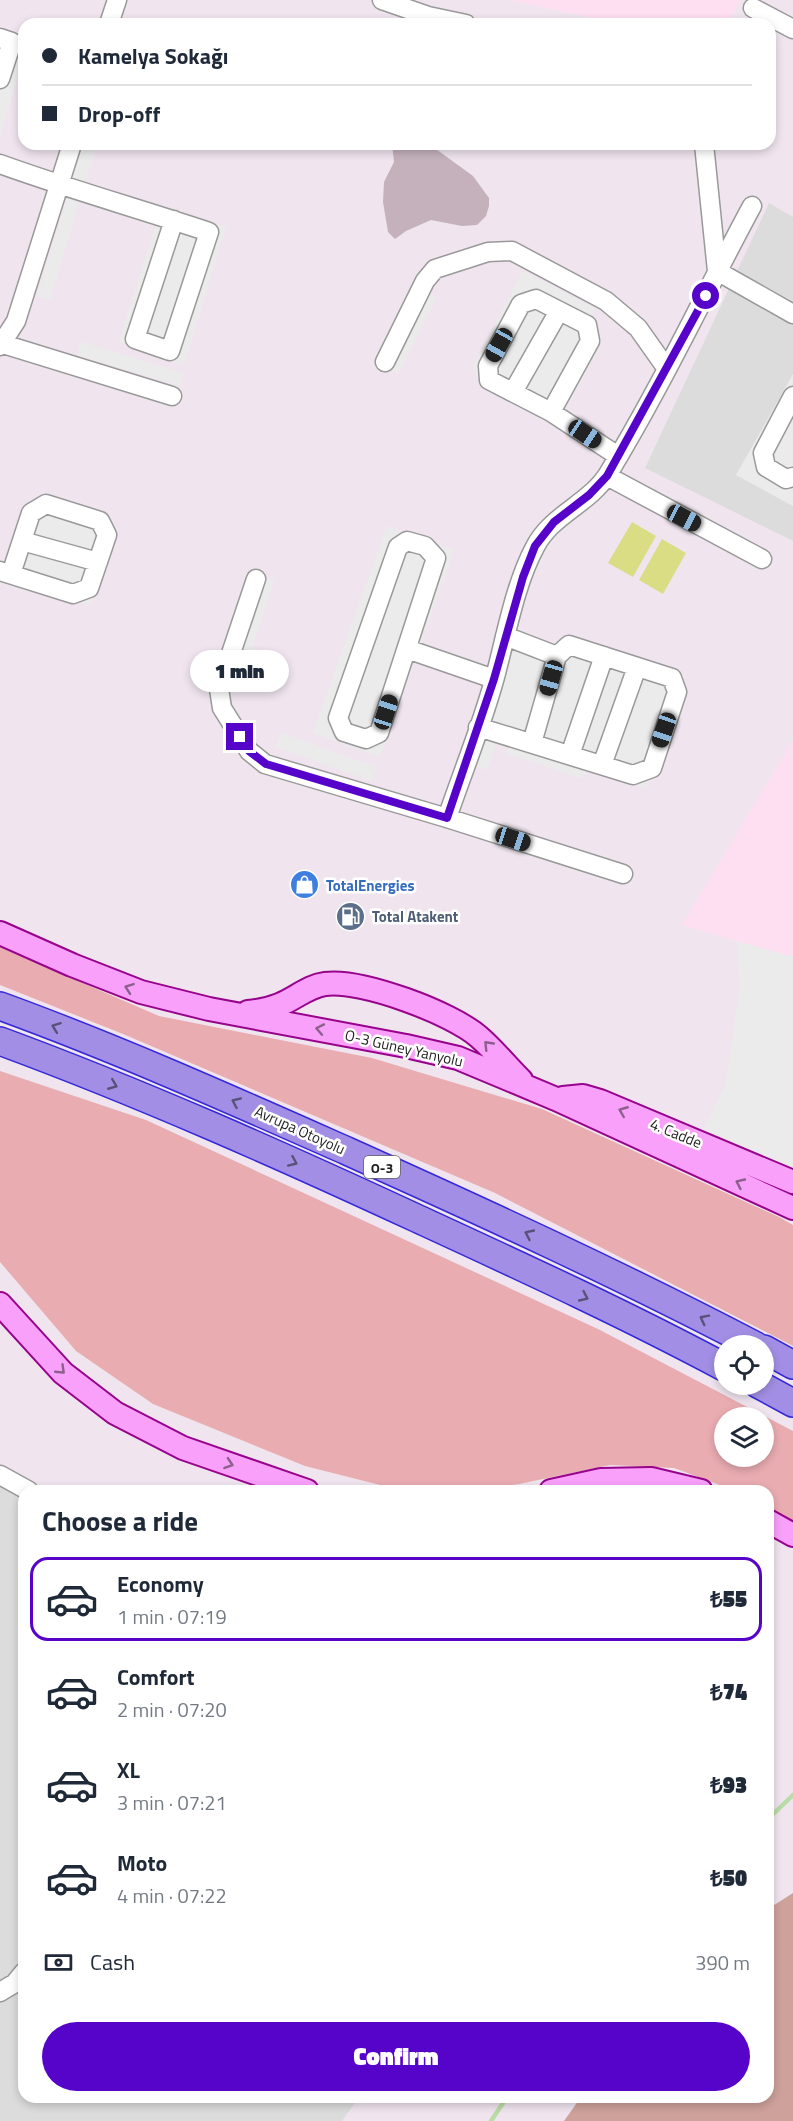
<!DOCTYPE html>
<meta charset="utf-8">
<style>
body{margin:0;font-family:"Titillium Web",sans-serif;background:#f6f6f7;color:#1f2937;height:100vh;display:flex;flex-direction:column;font-size:22px;white-space:nowrap}
*{box-sizing:border-box;margin:0}
p{font-size:20px;color:#747a83}
.icon{flex:none;width:33px;height:33px;fill:none;stroke:currentColor;stroke-width:2;stroke-linecap:round;stroke-linejoin:round}
.map{position:relative;flex:1;overflow:hidden}
.panel{position:absolute;left:18px;top:1485px;width:756px;height:618px;display:flex;flex-direction:column;background:#fff;border-radius:18px;box-shadow:0 3px 9px #0003}
.panel>*{flex:none}
.hud{position:absolute;left:18px;top:18px;width:758px;height:132px;border-radius:18px;box-shadow:0 3px 9px #0003;display:grid;align-content:center;height:132px;padding:0 24px;background:#fff}
.buttons{position:absolute;left:714px;top:1335px;display:grid;gap:12px}
.buttons a{display:grid;place-items:center;width:60px;height:60px;border-radius:50%;background:#fff;box-shadow:0 3px 9px #0003;font-size:30px}
.end{position:absolute;width:27px;height:27px;margin:-14px;border:8px solid #5604ca;background:#fff;box-shadow:0 0 0 3px #fff}
.from{border-radius:50%}
.bubble{position:absolute;height:42px;border-radius:21px;background:#fff;box-shadow:0 3px 9px #0003;font-size:20px;font-weight:800;line-height:42px;text-align:center}
.car{position:absolute;width:18px;height:36px;margin:-18px -9px;border-radius:8px;box-shadow:0 0 4px 2px #0007;background:linear-gradient(#222 24%,#8ab4d8 0 40%,#222 0 76%,#8ab4d8 0 86%,#222 0)}
.hud b{display:flex;align-items:center;gap:21px;height:57px;font-size:22px}
.hud b+b{border-top:2px solid #e0e1e3}
.hud i{width:15px;height:15px;background:#1f2937}
ul{padding:0;list-style:none}
li{display:flex;align-items:center;gap:18px;height:84px;margin:0 12px 9px;padding:0 12px;border:3px solid transparent;border-radius:18px}
li div{flex:1}
li b{display:block;font-size:22px}
li em{font-style:normal;font-weight:800}
li.on{border-color:#5604ca}
li>.icon{width:54px;height:54px;stroke-width:1.5}
h2{padding:0 24px;font-size:27px;line-height:72px}
.pay{display:flex;align-items:center;gap:15px;height:66px;padding:0 24px;font-size:22px}
.pay p{margin-inline-start:auto}
.button{display:flex;gap:12px;margin-top:auto;padding:12px 24px}
.button a{flex:1;height:69px;border-radius:36px;background:#5604ca;color:#fff;font-size:24px;font-weight:800;line-height:69px;text-align:center}
.map>svg:first-child{display:block}
.residential{fill:#dcdcdd}
.education{fill:#fedff2}
.construction{fill:#c4b1bc}
.grass{fill:#e9acb1;fill-rule:evenodd}
.forest{fill:#cea19b}
.pitch{fill:#dbdd85}
.parking{fill:#ebebeb}
.lines{fill:none;stroke-linecap:round;stroke-linejoin:round}
.stream{stroke:#badca7;stroke-width:4.5}
.minor-casing{stroke:#999;stroke-width:21}
.major-casing{stroke:#97038b;stroke-width:26}
.highway-casing{stroke:#3428d8;stroke-width:30}
.minor{stroke:#fff;stroke-width:18}
.major{stroke:#f8a0fa;stroke-width:22}
.highway{stroke:#a28fe5;stroke-width:27}
.oneway{stroke:#8c608c}
.oneway2{stroke:#5a5178}
.route{stroke:#5604ca;stroke-width:8}
.labels{text-anchor:middle;dominant-baseline:central;stroke-width:5;stroke-linejoin:round;paint-order:stroke}
.shield{fill:#fff;stroke:#626262;stroke-width:1.5}
.shield-label{font-size:14px;font-weight:bold;fill:#1f1f1f}
.shop-label{font-size:15px;font-weight:bold;fill:#366cbe;stroke:#fff;text-anchor:start}
.service-label{font-size:15px;font-weight:bold;fill:#4e5e75;stroke:#fff;text-anchor:start}
.street-label{font-size:15px;fill:#1f1f1f;stroke:#fff}
</style>
<div class="map">
<svg width="793" height="2121" viewBox="0 0 793 2121">
<rect width="100%" height="100%" fill="#f0e5ef"/>
<!-- residential -->
<path class="residential" d="M769,203L793,217V541L645,468Z
M0,1484L24,1498V2097H359L342,2121H0Z"/>
<!-- education -->
<path class="education" d="M510,0H740L728,24H620Z
M793,740V957L682,925Z"/>
<!-- construction -->
<path class="construction" d="M392,144H429L473,176L489,198V206L486,216L477,225L462,226L431,220L406,231L395,239L388,232L383,202L384,182L394,162Z"/>
<!-- grass -->
<path class="grass" d="M0,947L159,1016L372,1058L542,1109L779,1217L793,1225V1346L495,1193L123,1034L0,985Z
M0,1071L146,1120L598,1329L793,1431V1523L768,1509V1491H736L674,1468L610,1465L519,1484L463,1491H427L384,1486L305,1466L153,1404L76,1351L0,1262ZM724,1418H764V1456H724Z"/>
<!-- forest -->
<path class="forest" d="M793,1893V2121H564L581,2097H768V1909Z"/>
<!-- pitch -->
<path class="pitch" d="M632,522L656,536L633,577L608,563Z
M662,539L686,553L663,594L639,580Z"/>
<!-- parking -->
<path class="parking" d="M0,31L24,38V57L0,136Z
M83,144H97L84,187L71,183Z
M68,195L80,199L50,300L37,296Z
M161,208L226,227L184,364L119,342Z
M523,271L596,309L584,330L603,340L562,416L472,368Z
M424,291L436,297L399,372L387,366Z
M81,342L184,373L180,386L77,355Z
M793,374V506L736,475Z
M30,509L112,537L90,605L7,577Z
M387,526L454,550L380,757L313,733Z
M258,575L274,581L237,694L221,688Z
M514,632L552,645L566,635L685,675L647,788L591,769L582,778L506,753L509,743L498,739L487,770L470,764Z
M281,733L377,767L372,781L276,747Z
M737,941L793,957V1172L704,1129L726,1083L740,986Z"/>
<g class="lines">
<!-- stream -->
<path class="stream" d="M768,1819L793,1795
M491,2121L507,2097"/>
<defs>
<path id="minor" d="M382,0L428,16L466,24
M753,8L793,29
M109,24L117,0
M0,38L12,42L0,79
M704,144L717,271
M0,164C69,189 140,209 209,232L170,351L135,339L174,220
M717,271L793,314
M0,343L172,396
M0,346L16,321L72,144
M385,362L425,281L435,269L488,252L512,251L606,301L638,328L667,369
M513,392L559,311
M793,396L763,453L766,467L786,479L793,477
M551,412L590,341L587,325L536,299L521,304L488,366L489,380L551,412L618,456
M607,476L762,559
M22,541L98,562
M407,541L425,546L436,558L379,733L366,739L344,732L338,718L398,547Z
M0,571L73,594L89,588L107,535L100,521L46,504L31,513L11,574
M256,579L219,689L222,708L249,751L265,764L447,818L623,874
M407,649L494,679
M478,727L633,775L652,768L677,692L672,678L569,645L557,656L505,636
M532,743L557,656
M570,755L604,656
M602,765L637,667
M447,818C463,771 482,725 495,677C506,636 515,584 535,547C551,515 589,504 608,474C661,387 704,295 752,206
M0,1475L29,1491
M0,1992L15,1983L24,1972"/>
<path id="major" d="M0,933L72,965L141,992L209,1009L406,1046L458,1058L556,1099L793,1208
M248,1012C258,1011 269,1009 279,1005C295,999 308,986 325,984C361,979 452,1013 479,1037C494,1050 507,1066 521,1080
M563,1098L583,1096L600,1101L793,1182
M0,1304L63,1373L115,1413L183,1448L307,1491
M551,1491L601,1480L651,1479L701,1491
M768,1521L793,1535"/>
<path id="highway" d="M0,1006C118,1049 232,1100 347,1151C485,1213 622,1276 756,1346
M0,1041C141,1093 278,1154 414,1217C518,1265 623,1313 724,1367
M764,1349L793,1365
M758,1384L793,1403"/>
</defs>
<!-- minor casing -->
<use href="#minor" class="minor-casing"/>
<!-- major casing -->
<use href="#major" class="major-casing"/>
<!-- highway casing -->
<use href="#highway" class="highway-casing"/>
<!-- minor -->
<use href="#minor" class="minor"/>
<!-- major -->
<use href="#major" class="major"/>
<!-- highway -->
<use href="#highway" class="highway"/>
</g>
<!-- one-way arrows -->
<defs><path id="oneway-chevron" d="M-2-3.5L2.5 0L-2 3.5" fill="none" stroke-width="1.6" stroke-linecap="round" stroke-linejoin="round" transform="scale(1.5)"/></defs>
<g class="oneway">
<use href="#oneway-chevron" transform="translate(129 988) rotate(-160)"/>
<use href="#oneway-chevron" transform="translate(320 1029) rotate(-169)"/>
<use href="#oneway-chevron" transform="translate(488 1045) rotate(-134)"/>
<use href="#oneway-chevron" transform="translate(623 1111) rotate(-158)"/>
<use href="#oneway-chevron" transform="translate(740 1183) rotate(-155)"/>
<use href="#oneway-chevron" transform="translate(61 1370) rotate(44)"/>
<use href="#oneway-chevron" transform="translate(229 1464) rotate(19)"/>
</g>
<g class="oneway2">
<use href="#oneway-chevron" transform="translate(56 1027) rotate(-159)"/>
<use href="#oneway-chevron" transform="translate(113 1085) rotate(22)"/>
<use href="#oneway-chevron" transform="translate(236 1102) rotate(-156)"/>
<use href="#oneway-chevron" transform="translate(293 1162) rotate(24)"/>
<use href="#oneway-chevron" transform="translate(529 1234) rotate(-155)"/>
<use href="#oneway-chevron" transform="translate(584 1297) rotate(25)"/>
<use href="#oneway-chevron" transform="translate(704 1319) rotate(-153)"/>
</g>
<g class="lines">
<!-- route -->
<path class="route" d="M240,737L249,751L266,764L447,818L494,679L523,577L535,546L554,522L589,495L607,476L706,296"/>
</g>
<!-- icons -->
<defs>
<symbol id="shop-disc" viewBox="-11 -11 22 22"><circle r="9.5" fill="#3f7fe0" stroke="#fff"/><path d="M-5-2.5h2.3a2.7 3.5 0 0 1 5.4 0H5L5.5 6h-11ZM-1.5-2.5h3a1.5 2.3 0 0 0-3 0Z" fill="#fff"/></symbol>
<symbol id="fuel-disc" viewBox="-11 -11 22 22"><circle r="9.5" fill="#5c6f8a" stroke="#fff"/><path d="M-5.5-6h7V0h2V4h1.3V-2.5L3-4.5l.8-.8L6-3V5H2.5V1h-1V6h-7ZM-4.2-4.7v3.2H.2V-4.7Z" fill="#fff"/></symbol>
</defs>
<g fill-rule="evenodd">
<use href="#shop-disc" x="288" y="868" width="33" height="33"/>
<use href="#fuel-disc" x="334" y="900" width="33" height="33"/>
</g>
<g class="labels">
<!-- shield labels -->
<rect class="shield" x="364" y="1156" width="36" height="22" rx="4.5"/>
<g class="shield-label">
<text x="382" y="1167">O-3</text>
</g>
<!-- shop labels -->
<g class="shop-label">
<text x="326" y="885">TotalEnergies</text>
</g>
<!-- service labels -->
<g class="service-label">
<text x="372" y="916">Total Atakent</text>
</g>
<!-- street labels -->
<g class="street-label">
<text transform="translate(404 1048) rotate(13)">O-3 Güney Yanyolu</text>
<text transform="translate(300 1130) rotate(24)">Avrupa Otoyolu</text>
<text transform="translate(676 1133) rotate(22)">4. Cadde</text>
</g>
</g>
</svg>
<div class="buttons">
<a><svg class="icon" aria-label="locate" viewBox="0 0 24 24"><circle cx="12" cy="12" r="6"/><path d="M12 2v4M12 18v4M2 12h4M18 12h4"/></svg></a>
<a><svg class="icon" aria-label="layers" viewBox="0 0 24 24"><path d="M12 4l9 5-9 5-9-5zM3 14l9 5 9-5"/></svg></a>
</div>
<i class="end from" style="left:706px;top:296px"></i>
<i class="end" style="left:240px;top:737px"></i>
<div class="bubble" style="left:190px;top:650px;width:99px">1 min</div>
<i class="car" style="left:499px;top:345px;rotate:209deg"></i>
<i class="car" style="left:585px;top:434px;rotate:124deg"></i>
<i class="car" style="left:684px;top:518px;rotate:118deg"></i>
<i class="car" style="left:551px;top:678px;rotate:196deg"></i>
<i class="car" style="left:386px;top:712px;rotate:18deg"></i>
<i class="car" style="left:664px;top:730px;rotate:199deg"></i>
<i class="car" style="left:513px;top:839px;rotate:108deg"></i>
<div class="hud">
<b><i class="from"></i>Kamelya Sokağı</b>
<b><i></i>Drop-off</b>
</div>
<section class="panel">
<h2>Choose a ride</h2>
<ul>
<li class="on"><svg class="icon" aria-label="car" viewBox="0 0 24 24"><path d="M5 17H2v-5l4-1 3-4h7l3 4 3 1v5h-3M9 17h6M6 11h13"/><circle cx="7" cy="17" r="2"/><circle cx="17" cy="17" r="2"/></svg><div><b>Economy</b><p>1 min · 07:19</p></div><em>₺55</em></li>
<li><svg class="icon" aria-label="car" viewBox="0 0 24 24"><path d="M5 17H2v-5l4-1 3-4h7l3 4 3 1v5h-3M9 17h6M6 11h13"/><circle cx="7" cy="17" r="2"/><circle cx="17" cy="17" r="2"/></svg><div><b>Comfort</b><p>2 min · 07:20</p></div><em>₺74</em></li>
<li><svg class="icon" aria-label="car" viewBox="0 0 24 24"><path d="M5 17H2v-5l4-1 3-4h7l3 4 3 1v5h-3M9 17h6M6 11h13"/><circle cx="7" cy="17" r="2"/><circle cx="17" cy="17" r="2"/></svg><div><b>XL</b><p>3 min · 07:21</p></div><em>₺93</em></li>
<li><svg class="icon" aria-label="car" viewBox="0 0 24 24"><path d="M5 17H2v-5l4-1 3-4h7l3 4 3 1v5h-3M9 17h6M6 11h13"/><circle cx="7" cy="17" r="2"/><circle cx="17" cy="17" r="2"/></svg><div><b>Moto</b><p>4 min · 07:22</p></div><em>₺50</em></li>
</ul>
<div class="pay"><svg class="icon" aria-label="cash" viewBox="0 0 24 24"><path d="M3 7h18v10H3z"/><circle cx="12" cy="12" r="2"/></svg>Cash<p>390 m</p></div>
<div class="button"><a>Confirm</a></div>
</section>
</div>
